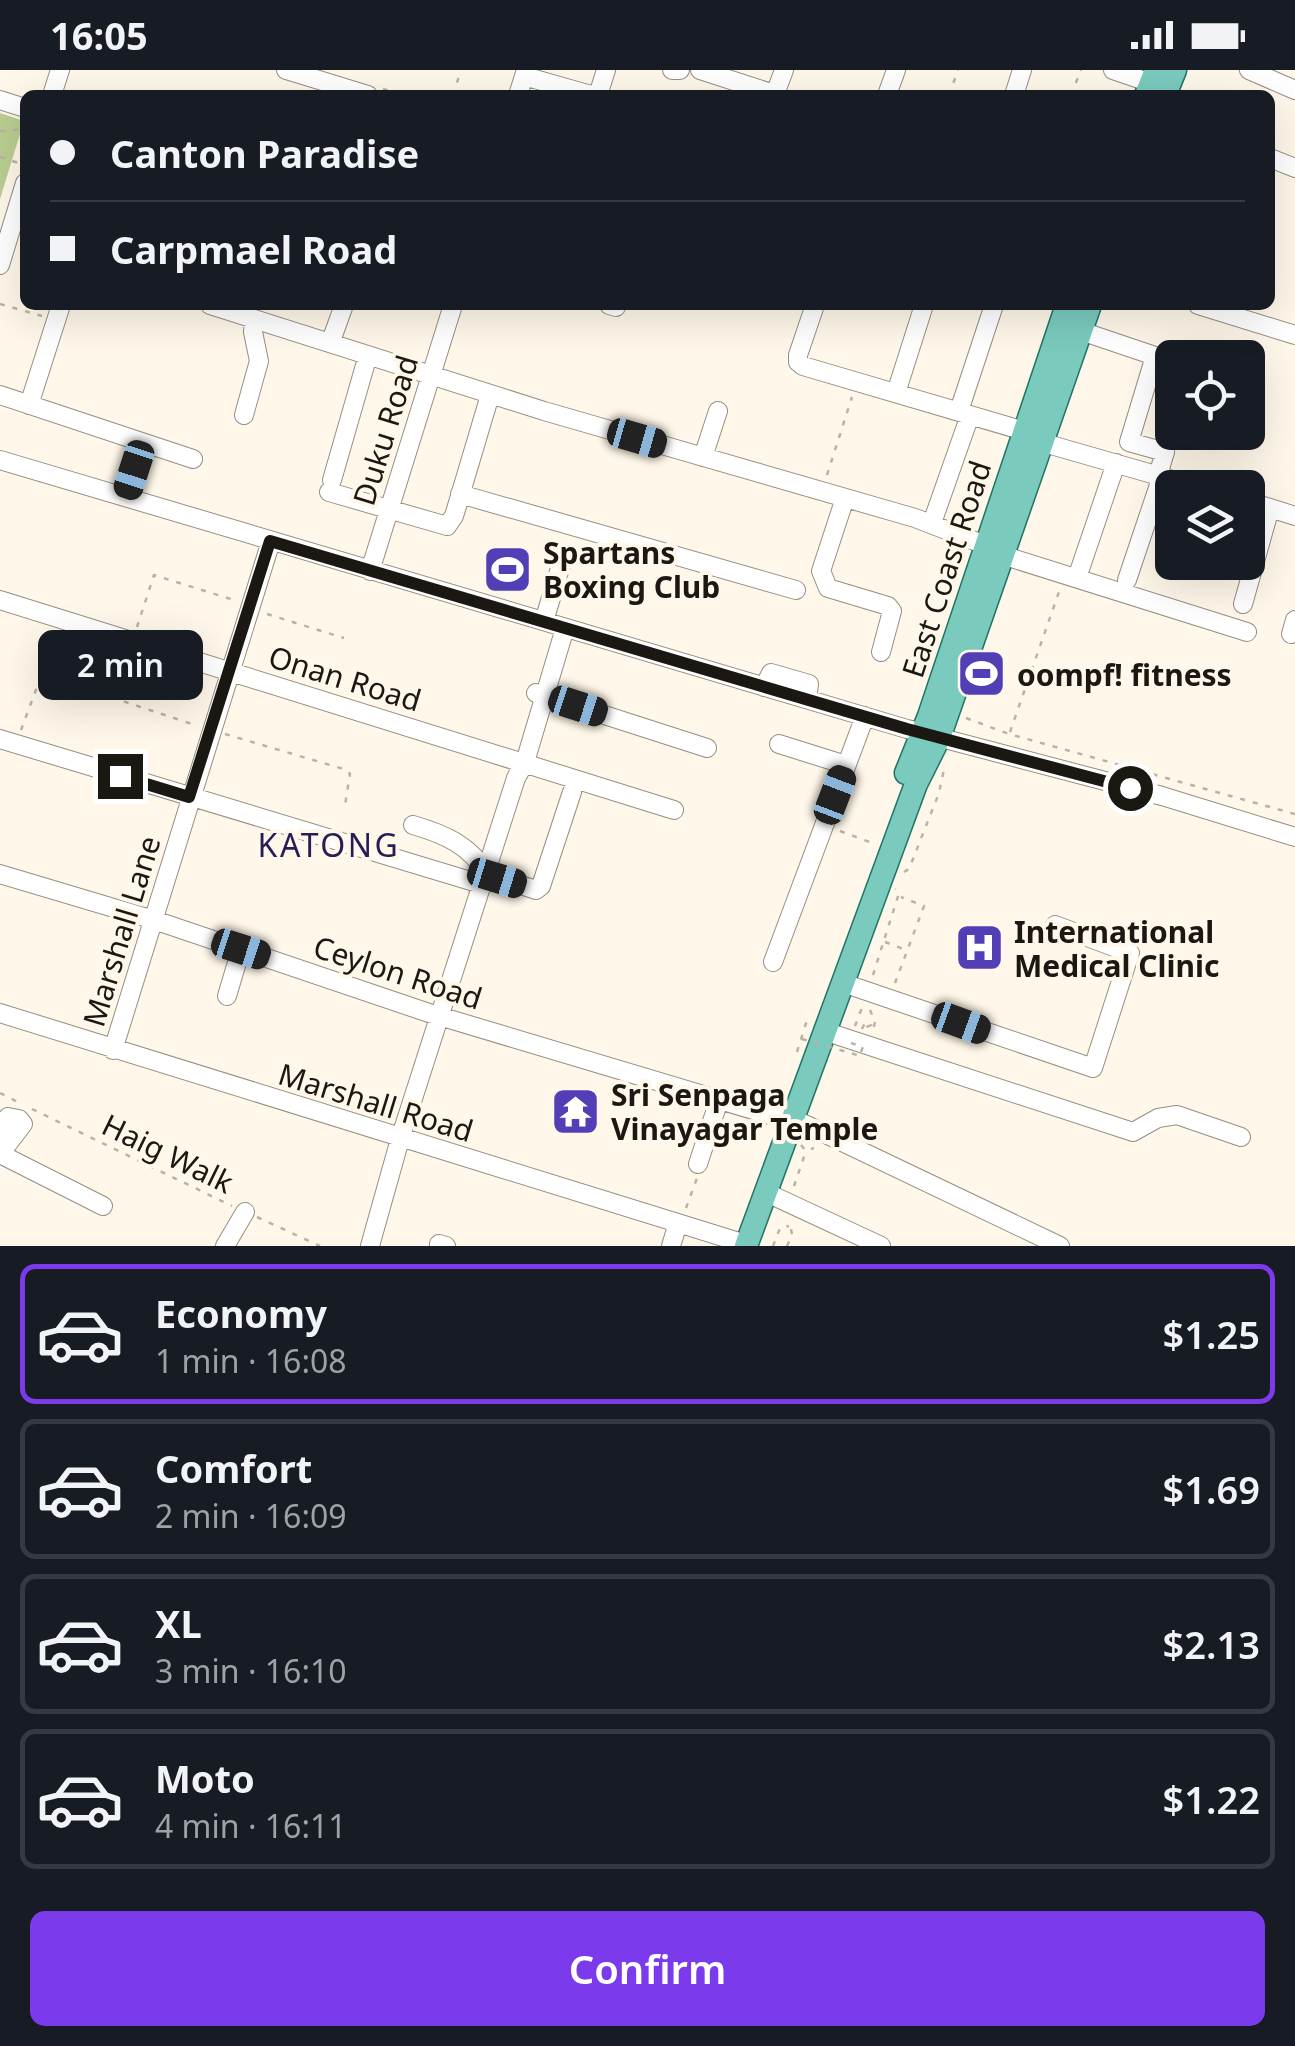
<!DOCTYPE html>
<meta charset="utf-8">
<style>
body{margin:0;font-family:"Noto Sans",sans-serif;background:#242831;color:#f1f3f6;height:100vh;display:flex;flex-direction:column;font-size:38px;white-space:nowrap}
*{box-sizing:border-box;margin:0}
p{font-size:32px;color:#9ea1a6}
.icon{flex:none;width:55px;height:55px;fill:none;stroke:currentColor;stroke-width:2;stroke-linecap:round;stroke-linejoin:round}
.map{position:relative;height:1176px;overflow:hidden}
.details{display:flex;flex-direction:column;background:#171b24;flex:1}
.details>*{flex:none}
.guide{position:absolute;left:20px;top:20px;width:1255px;height:220px;border-radius:15px;box-shadow:0 10px 40px #0002;display:grid;align-content:center;height:220px;padding:0 30px;background:#171b24}
.buttons{position:absolute;left:1155px;top:270px;display:grid;gap:20px}
.buttons a{display:grid;place-items:center;width:110px;height:110px;border-radius:15px;background:#171b24;box-shadow:0 10px 40px #0002;font-size:50px}
.end{position:absolute;width:45px;height:45px;margin:-22px;border:12px solid #1b1813;background:#fff;box-shadow:0 0 0 5px #fff}
.from{border-radius:50%}
.bubble{position:absolute;height:70px;border-radius:15px;background:#171b24;box-shadow:0 10px 40px #0002;font-size:32px;font-weight:600;line-height:70px;text-align:center}
.car{position:absolute;width:30px;height:60px;margin:-30px -15px;border-radius:12px;box-shadow:0 0 8px 2px #0007;background:linear-gradient(#222 24%,#8ab4d8 0 40%,#222 0 76%,#8ab4d8 0 86%,#222 0)}
.guide b{display:flex;align-items:center;gap:35px;height:95px;font-size:38px}
.guide b+b{border-top:2px solid #363941}
.guide i{width:25px;height:25px;background:#f1f3f6}
ul{padding:18px 0 0;list-style:none}
li{display:flex;align-items:center;gap:30px;height:140px;margin:0 20px 15px;padding:0 10px;border:5px solid #363941;border-radius:15px}
li div{flex:1}
li b{display:block;font-size:38px}
li em{font-style:normal;font-weight:600}
li.current{border-color:#7c3aed}
li>.icon{width:90px;height:90px;stroke-width:1.5}
.action{display:flex;gap:20px;margin-top:auto;padding:20px 30px}
.action a{flex:1;height:115px;border-radius:15px;background:#7c3aed;color:#fff;font-size:40px;font-weight:600;line-height:115px;text-align:center}
.status{display:flex;justify-content:space-between;align-items:center;height:70px;padding:0 50px;background:#171b24;direction:ltr}
.status svg{height:28px;fill:currentColor}
.map>svg:first-child{display:block}
.green{fill:#bbce90}
.lines{fill:none;stroke-linecap:round;stroke-linejoin:round}
.minor-casing{stroke:#968e82;stroke-width:20}
.major-casing{stroke:#1f7566;stroke-width:25}
.path{stroke:#b9b3a7;stroke-width:2.5;stroke-dasharray:5 8;stroke-linecap:butt}
.minor{stroke:#fff;stroke-width:18}
.major{stroke:#7acabe;stroke-width:22}
.path-bridge{stroke:#b9b3a7;stroke-width:2.5;stroke-dasharray:5 8;stroke-linecap:butt}
.route{stroke:#1b1813;stroke-width:12}
.labels{text-anchor:middle;dominant-baseline:central;stroke-width:8;stroke-linejoin:round;paint-order:stroke}
.street-label{font-size:30px;fill:#1b1813;stroke:#fff7e9}
.poi-label{font-size:30px;font-weight:bold;fill:#1b1813;stroke:#fff7e9;text-anchor:start}
.neighbourhood-label{font-size:32px;letter-spacing:2.5px;fill:#261d57;stroke:#fff7e9}
</style>
<div class="status"><b>16:05</b><svg viewBox="0 0 49 12"><path d="M0 12V9h3v3zM5 12V6h3v6zM10 12V3h3v9zM15 12V0h3v12zM26 1h20v11H26zM47 4h2v5h-2z"/></svg></div>
<div class="map">
<svg width="1295" height="1176" viewBox="0 0 1295 1176">
<rect width="100%" height="100%" fill="#fff7e9"/>
<!-- green -->
<path class="green" d="M0,43L24,51L0,129Z"/>
<g class="lines">
<defs>
<path id="minor" d="M286,0L368,25
M672,0H680
M700,0L777,25
M1113,0L1151,13
M1249,0L1295,20
M524,6L591,25
M775,24L784,0
M52,25L60,0
M518,25L526,0
M598,25L606,0
M887,25L896,0
M1014,25L1022,0
M0,30L25,38
M1270,88L1295,98
M0,195L25,113
M210,235L544,341L915,448L985,475
M609,235L616,237
M815,235L798,285V292L803,296L1024,361
M1198,235L1295,265
M1081,261L1155,286L1129,372L1165,382L1158,405
M331,271L344,235
M896,323L924,235
M0,325L193,389
M29,335L61,235
M959,341L994,235
M244,345L259,291L253,262L254,249
M1044,373L1201,418
M703,387L718,341
M0,390L907,659L1162,726L1295,767
M332,410L368,285
M329,422L447,456L454,446L490,325
M460,424L796,520
M125,427L143,373
M845,428L821,501L828,518L888,536L892,541L881,582
M1248,431L1295,446
M932,453L970,345
M1002,485L1247,562
M1080,499L1116,393
M370,501L453,235
M1127,510L1162,406
M0,530L674,740
M1243,534L1270,438
M544,551L564,485
M1291,564L1295,550
M764,617L771,603L809,614L807,629
M536,623L707,678
M0,669L484,815
M779,674L846,695
M413,755C444,764 470,775 487,804L536,820L541,816L572,722
M0,804L154,850L429,943L780,1048
M773,892L865,646
M843,913L1093,998L1130,883L1055,855
M227,926L241,879
M0,943L736,1171
M824,961L1133,1062L1158,1048L1177,1045L1241,1067
M113,980L271,471
M792,1048L1060,1176
M0,1084L103,1136
M0,1084L23,1054L19,1049L8,1047L4,1052L6,1074
M698,1094L719,1030
M765,1122L881,1176
M439,1174L446,1176
M225,1176L245,1142
M370,1176L400,1069L516,708L525,692L565,558
M671,1176L678,1153"/>
<path id="major" d="M1146,25L1156,0
M1165,25L1175,0
M906,703L929,646L1067,235
M746,1176L916,714L939,668L1090,235"/>
</defs>
<!-- minor casing -->
<use href="#minor" class="minor-casing"/>
<!-- major casing -->
<use href="#major" class="major-casing"/>
<!-- path -->
<path class="path" d="M383,19L404,25
M453,25L461,0
M949,25L958,0
M1071,25L1081,0
M0,61L25,59
M0,87L22,94
M0,234L42,246
M827,405L852,327
M1214,412L1232,418
M267,544L344,568
M137,557L154,505L237,531
M966,648L1009,664L1295,744
M21,660L40,609L47,606L198,656
M1010,662L1060,519
M225,664L347,700L350,704L345,735
M840,761L875,774
M904,802L909,799L939,723L944,699
M885,872L906,880
M873,905L899,823L895,819
M895,913L924,836L901,827
M870,940L875,952L873,960
M855,956L863,935
M862,959L865,953L871,955L865,958
M797,982L808,947
M0,1023L20,1033
M32,1039L232,1136
M801,1075L806,1081L814,1078
M794,1116L805,1084
M686,1138L697,1108
M257,1147L320,1176
M773,1176L780,1158L789,1156
M787,1176L792,1165L790,1152"/>
<!-- minor -->
<use href="#minor" class="minor"/>
<!-- major -->
<use href="#major" class="major"/>
<!-- path-bridge -->
<path class="path-bridge" d="M802,969L864,987
M851,973L863,977L860,984"/>
</g>
<g class="lines">
<!-- route -->
<path class="route" d="M120,706L189,727L270,471L907,659L1130,718"/>
</g>
<!-- icons -->
<defs>
<symbol id="stadium-square" viewBox="-11 -11 22 22"><rect x="-9" y="-9" width="18" height="18" rx="4" fill="#523eb5" stroke="#fff7e9"/><path d="M0-5a6.5 5 0 1 0 0 10a6.5 5 0 1 0 0-10ZM-3.5-1.8h7v3.6h-7Z" fill="#fff"/></symbol>
<symbol id="hospital-square" viewBox="-11 -11 22 22"><rect x="-9" y="-9" width="18" height="18" rx="4" fill="#523eb5" stroke="#fff7e9"/><path d="M-5-5h3v3.5h4V-5h3V5h-3V1.5h-4V5h-3Z" fill="#fff"/></symbol>
<symbol id="temple-square" viewBox="-11 -11 22 22"><rect x="-9" y="-9" width="18" height="18" rx="4" fill="#523eb5" stroke="#fff7e9"/><path d="M0-6L5-2H3V0L6.5 2.5H4V6H1.5V3h-3V6H-4V2.5H-6.5L-3 0V-2H-5Z" fill="#fff"/></symbol>
</defs>
<g fill-rule="evenodd">
<use href="#stadium-square" x="480" y="472" width="55" height="55"/>
<use href="#stadium-square" x="954" y="576" width="55" height="55"/>
<use href="#hospital-square" x="952" y="850" width="55" height="55"/>
<use href="#temple-square" x="548" y="1014" width="55" height="55"/>
</g>
<g class="labels">
<!-- street labels -->
<g class="street-label">
<text transform="translate(385 360) rotate(-73)">Duku Road</text>
<text transform="translate(946 499) rotate(-72)">East Coast Road</text>
<text transform="translate(345 608) rotate(17)">Onan Road</text>
<text transform="translate(121 861) rotate(-73)">Marshall Lane</text>
<text transform="translate(398 902) rotate(18)">Ceylon Road</text>
<text transform="translate(376 1032) rotate(17)">Marshall Road</text>
<text transform="translate(168 1083) rotate(26)">Haig Walk</text>
</g>
<!-- poi labels -->
<g class="poi-label">
<text x="543" y="482">Spartans<tspan x="543" dy="34">Boxing Club</tspan></text>
<text x="1017" y="604">oompf! fitness</text>
<text x="1014" y="861">International<tspan x="1014" dy="34">Medical Clinic</tspan></text>
<text x="611" y="1024">Sri Senpaga<tspan x="611" dy="34">Vinayagar Temple</tspan></text>
</g>
<!-- neighbourhood labels -->
<g class="neighbourhood-label">
<text x="329" y="774">KATONG</text>
</g>
</g>
</svg>
<div class="buttons">
<a><svg class="icon" aria-label="locate" viewBox="0 0 24 24"><circle cx="12" cy="12" r="6"/><path d="M12 2v4M12 18v4M2 12h4M18 12h4"/></svg></a>
<a><svg class="icon" aria-label="layers" viewBox="0 0 24 24"><path d="M12 4l9 5-9 5-9-5zM3 14l9 5 9-5"/></svg></a>
</div>
<i class="end from" style="left:1130px;top:718px"></i>
<i class="end" style="left:120px;top:706px"></i>
<div class="bubble" style="left:38px;top:560px;width:165px">2 min</div>
<i class="car" style="left:637px;top:368px;rotate:106deg"></i>
<i class="car" style="left:134px;top:400px;rotate:198deg"></i>
<i class="car" style="left:578px;top:636px;rotate:108deg"></i>
<i class="car" style="left:835px;top:725px;rotate:21deg"></i>
<i class="car" style="left:497px;top:808px;rotate:107deg"></i>
<i class="car" style="left:241px;top:879px;rotate:108deg"></i>
<i class="car" style="left:961px;top:953px;rotate:110deg"></i>
<div class="guide">
<b><i class="from"></i>Canton Paradise</b>
<b><i></i>Carpmael Road</b>
</div>
</div>
<section class="details">
<ul>
<li class="current"><svg class="icon" aria-label="car" viewBox="0 0 24 24"><path d="M5 17H2v-5l4-1 3-4h7l3 4 3 1v5h-3M9 17h6M6 11h13"/><circle cx="7" cy="17" r="2"/><circle cx="17" cy="17" r="2"/></svg><div><b>Economy</b><p>1 min · 16:08</p></div><em>$1.25</em></li>
<li><svg class="icon" aria-label="car" viewBox="0 0 24 24"><path d="M5 17H2v-5l4-1 3-4h7l3 4 3 1v5h-3M9 17h6M6 11h13"/><circle cx="7" cy="17" r="2"/><circle cx="17" cy="17" r="2"/></svg><div><b>Comfort</b><p>2 min · 16:09</p></div><em>$1.69</em></li>
<li><svg class="icon" aria-label="car" viewBox="0 0 24 24"><path d="M5 17H2v-5l4-1 3-4h7l3 4 3 1v5h-3M9 17h6M6 11h13"/><circle cx="7" cy="17" r="2"/><circle cx="17" cy="17" r="2"/></svg><div><b>XL</b><p>3 min · 16:10</p></div><em>$2.13</em></li>
<li><svg class="icon" aria-label="car" viewBox="0 0 24 24"><path d="M5 17H2v-5l4-1 3-4h7l3 4 3 1v5h-3M9 17h6M6 11h13"/><circle cx="7" cy="17" r="2"/><circle cx="17" cy="17" r="2"/></svg><div><b>Moto</b><p>4 min · 16:11</p></div><em>$1.22</em></li>
</ul>
<div class="action"><a>Confirm</a></div>
</section>
